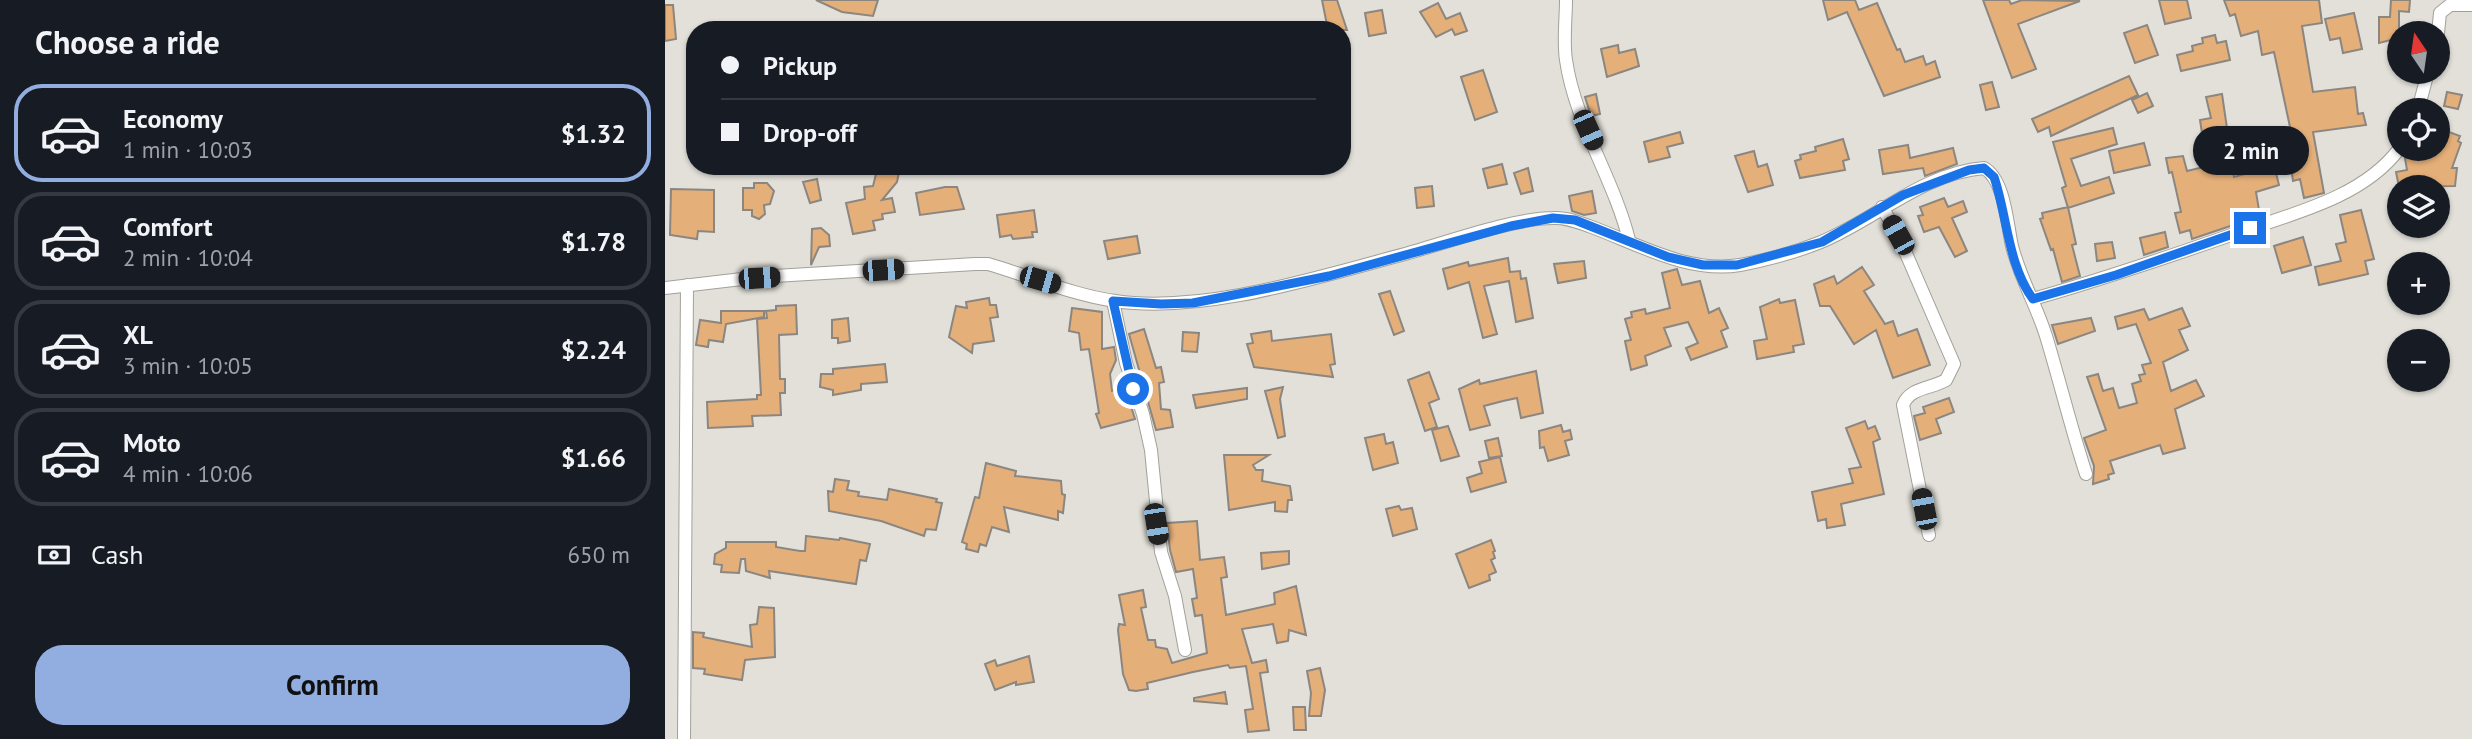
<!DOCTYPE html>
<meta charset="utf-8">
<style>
body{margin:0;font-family:"PT Sans",sans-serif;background:#242831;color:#f1f3f6;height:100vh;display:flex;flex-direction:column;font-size:26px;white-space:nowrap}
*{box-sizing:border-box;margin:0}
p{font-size:23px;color:#9ea1a6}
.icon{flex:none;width:38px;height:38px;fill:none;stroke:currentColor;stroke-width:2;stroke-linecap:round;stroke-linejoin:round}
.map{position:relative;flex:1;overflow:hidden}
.panel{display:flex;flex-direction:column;background:#171b24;width:665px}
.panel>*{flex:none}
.hud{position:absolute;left:21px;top:21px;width:665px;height:154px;border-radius:28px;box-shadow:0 2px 5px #0004;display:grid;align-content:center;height:154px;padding:0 35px;background:#171b24}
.needle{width:46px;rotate:347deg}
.buttons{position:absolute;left:1722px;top:21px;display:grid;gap:14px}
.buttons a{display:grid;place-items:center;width:63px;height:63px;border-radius:50%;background:#171b24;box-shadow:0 2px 5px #0004;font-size:35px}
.end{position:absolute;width:32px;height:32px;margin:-16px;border:9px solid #1a73e8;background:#fff;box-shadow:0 0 0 4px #fff}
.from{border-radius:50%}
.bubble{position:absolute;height:49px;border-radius:24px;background:#171b24;box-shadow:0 2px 5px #0004;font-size:23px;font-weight:600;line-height:49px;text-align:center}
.car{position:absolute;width:21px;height:42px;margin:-21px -10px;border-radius:9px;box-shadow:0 0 5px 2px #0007;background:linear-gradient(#222 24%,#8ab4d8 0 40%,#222 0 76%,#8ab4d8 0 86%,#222 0)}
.hud b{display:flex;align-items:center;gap:24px;height:66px;font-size:26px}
.hud b+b{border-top:2px solid #363941}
.hud i{width:18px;height:18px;background:#f1f3f6}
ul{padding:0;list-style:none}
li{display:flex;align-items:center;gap:21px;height:98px;margin:0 14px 10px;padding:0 21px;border:4px solid #363941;border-radius:28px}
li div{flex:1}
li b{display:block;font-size:26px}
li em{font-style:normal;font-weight:600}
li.on{border-color:#92aee0}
li>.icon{width:63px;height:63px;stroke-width:1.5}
h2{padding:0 35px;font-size:32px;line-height:84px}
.pay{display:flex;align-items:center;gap:18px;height:77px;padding:0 35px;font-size:26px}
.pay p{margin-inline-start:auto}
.primary-button{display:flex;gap:14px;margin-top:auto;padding:14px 35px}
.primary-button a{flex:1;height:80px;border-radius:28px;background:#92aee0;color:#111;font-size:28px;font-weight:600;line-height:80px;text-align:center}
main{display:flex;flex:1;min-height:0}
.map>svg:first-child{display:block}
.building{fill:#e4af79;stroke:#8c8681;stroke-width:2}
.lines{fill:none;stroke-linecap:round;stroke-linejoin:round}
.minor-casing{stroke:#a2a199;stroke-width:14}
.minor{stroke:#fff;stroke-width:12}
.route{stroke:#1a73e8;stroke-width:9}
</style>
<main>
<section class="panel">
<h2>Choose a ride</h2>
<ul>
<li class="on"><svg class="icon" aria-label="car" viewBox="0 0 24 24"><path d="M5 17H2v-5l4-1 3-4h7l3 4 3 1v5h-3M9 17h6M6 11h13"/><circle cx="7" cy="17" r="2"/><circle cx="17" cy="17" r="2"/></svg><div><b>Economy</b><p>1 min · 10:03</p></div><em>$1.32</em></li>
<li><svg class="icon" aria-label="car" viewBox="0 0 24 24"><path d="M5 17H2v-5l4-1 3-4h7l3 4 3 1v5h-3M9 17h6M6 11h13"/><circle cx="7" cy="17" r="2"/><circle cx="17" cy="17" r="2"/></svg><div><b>Comfort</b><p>2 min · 10:04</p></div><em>$1.78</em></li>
<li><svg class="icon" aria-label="car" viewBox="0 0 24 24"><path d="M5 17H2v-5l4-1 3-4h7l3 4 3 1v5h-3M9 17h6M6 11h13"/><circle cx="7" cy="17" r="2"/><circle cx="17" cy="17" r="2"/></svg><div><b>XL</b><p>3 min · 10:05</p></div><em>$2.24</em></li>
<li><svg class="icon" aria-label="car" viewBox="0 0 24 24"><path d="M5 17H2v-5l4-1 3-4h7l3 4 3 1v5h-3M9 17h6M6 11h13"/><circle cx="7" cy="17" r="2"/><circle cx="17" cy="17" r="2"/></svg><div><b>Moto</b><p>4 min · 10:06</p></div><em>$1.66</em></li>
</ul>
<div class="pay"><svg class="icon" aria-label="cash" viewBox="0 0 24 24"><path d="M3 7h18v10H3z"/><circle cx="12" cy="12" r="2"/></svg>Cash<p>650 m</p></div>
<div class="primary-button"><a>Confirm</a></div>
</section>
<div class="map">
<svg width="1807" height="739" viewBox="0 0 1807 739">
<rect width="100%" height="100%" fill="#e2e0d9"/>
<!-- building -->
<path class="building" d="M151,0H213L208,16L177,12Z
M657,0H672L682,30H663Z
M1158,0H1190L1194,10L1212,3L1232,50L1235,49L1240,62L1258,56L1261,65L1270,61L1275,77L1219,96L1182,12L1163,20Z
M1318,0H1344L1346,4L1357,0L1415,1L1353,24L1371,69L1347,78Z
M1494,0H1522L1526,18L1500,24Z
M1559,0H1654L1657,23L1637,26L1648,92L1690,87L1693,114L1698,113L1701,125L1648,132L1659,193L1639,198L1635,179L1628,181L1620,128L1625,127L1609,52L1597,55L1593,31L1576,36L1570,14L1565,16Z
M1726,0H1745L1744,12L1734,11V38L1714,43V17H1725Z
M773,3L781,19L795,13L802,31L790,35L787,29L771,37L755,12Z
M0,5H8L11,39L0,41Z
M717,10L721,33L704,36L700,13Z
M1689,13L1697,49L1678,53L1675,38L1665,40L1660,19Z
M1482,25L1493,55L1470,63L1459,33Z
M1550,35L1552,43L1561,41L1565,60L1516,71L1512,55L1528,51L1527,46L1538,43L1537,38Z
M953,45L954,53L970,49L974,66L942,77L936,49Z
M818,70L832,112L810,120L796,77Z
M1464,76L1473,95L1386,136L1384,127L1373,132L1367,119Z
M1327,82L1334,107L1321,110L1315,85Z
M1782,92L1797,95L1793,109L1779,106Z
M1482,93L1488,106L1473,113L1467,100Z
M931,94L935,114L926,116L920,97Z
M1557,94L1562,128L1537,133L1535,120L1546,118L1541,97Z
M1448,128L1452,144L1406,159L1416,186L1444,177L1449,193L1403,208L1397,188L1401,186L1388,142Z
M1773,128L1795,136L1793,141L1796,143L1787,168H1792L1790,186L1734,187L1731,172L1742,170L1740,158L1752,156L1751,152L1773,149Z
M1015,132L1018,143L1002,147L1005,157L984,162L979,142Z
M1601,132L1614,185L1591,192L1595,216L1527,239L1525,230L1515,233L1510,213L1516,212L1507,172L1504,173L1501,158L1518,156L1522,171L1547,165L1545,152L1565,149L1569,177L1594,170L1582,134Z
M1178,139L1184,159L1178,161L1180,170L1135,178L1130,161L1136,159L1135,155L1151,151L1150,147Z
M1479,143L1485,165L1449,173L1444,151Z
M1243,145L1245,158L1288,148L1292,164L1260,176L1258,168L1218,174L1214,150Z
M1089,151L1093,167L1102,164L1108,185L1083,192L1070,156Z
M837,164L842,184L823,188L818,169Z
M225,166L234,172L232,182L217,200L227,198L230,212L217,214L218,219L208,221L210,230L188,234L181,203L200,199L199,187L208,186L212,170Z
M863,168L868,191L856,194L849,173Z
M152,179L156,200L145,203L138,182Z
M89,183H102L109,191L105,204L99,205L100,214L94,219L87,216V210H78V188H89Z
M767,186L769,206L752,208L750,188Z
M280,187H292L299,209L255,215L251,193Z
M6,189L49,190V232L33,231L32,239L5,235Z
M927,191L931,213L919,215L907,211L904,196Z
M1279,198L1283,207L1298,201L1302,212L1287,218L1302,251L1290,257L1274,227L1259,232L1253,216L1258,215L1255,207Z
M1403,207L1411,244L1407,245L1415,276L1397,282L1388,249L1386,250L1375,219L1378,218L1377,213Z
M369,210L372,232H367L368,237L348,239L346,235L335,237L332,215Z
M1696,210L1709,259L1700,261L1703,274L1654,285L1650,267L1676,261L1671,244L1681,242L1675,215Z
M156,228L164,235L165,246L154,247L146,265L147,229Z
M1500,232L1503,247L1479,255L1475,238Z
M472,236L475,253L443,259L439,241Z
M1638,237L1646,265L1617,273L1609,246Z
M1447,242L1450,258L1432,261L1430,244Z
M843,258L845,272L855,271L856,279L861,278L868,318L851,322L844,281L819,286L832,334L818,338L804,282L783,289L778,269L803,262L804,266Z
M919,261L921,278L893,283L889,264Z
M1197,267L1209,285L1199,291L1220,324L1228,321L1233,336L1252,329L1265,365L1228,378L1211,330L1189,344L1165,306H1155L1149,284L1169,276L1172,284Z
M1012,269L1017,285L1035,281L1044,313L1054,308L1063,328L1056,331L1062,347L1026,360L1021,348L1033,343L1023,322L999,328L1006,346L980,356L982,365L966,370L960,341L966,340L960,319L967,317L966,312L980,309L981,314L1005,308L997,273Z
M725,291L739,331L729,335L714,294Z
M324,298L325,305H331L333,317L325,318L329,341L308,344L307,353L284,337L291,306L302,308L301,302Z
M1114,299L1115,303L1130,300L1139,344L1128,346L1129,352L1092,359L1089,341L1102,339L1095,307Z
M131,305L132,334L114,335L115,379H120V393H115L116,415L87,416L88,426L43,428L42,402L92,399V395H96L92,319L102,318L101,311L111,310V306Z
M407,308L437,312V349L449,347L451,360L445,374L447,391L460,387L470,419L436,428L431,414L434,413L424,349L416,350L414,333L404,331Z
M1517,308L1525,326L1514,330L1523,350L1498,362L1506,391L1531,380L1539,396L1510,409L1520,448L1498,454L1495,445L1445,461L1449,473L1443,475L1444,479L1428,484L1429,466L1419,438L1441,430L1422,377L1433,374L1438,391L1448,388L1454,408L1472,403L1467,384L1476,381L1474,375L1480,374L1477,365L1486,363L1471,324L1453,329L1450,317L1479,309L1484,320Z
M56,311H99V317L61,324L58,342L44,340L43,347L31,345L35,320L56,323Z
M183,318L185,341L173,343V338H167V320Z
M1426,318L1430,331L1393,344L1387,325Z
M479,329L491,368L496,367L499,382L494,383L496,409L505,410L508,427L491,430L464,334Z
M606,331L607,341L666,334L670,364L665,365L668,377L589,367L582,344L588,343L586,334Z
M518,332L534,333L532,352L517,351Z
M220,364L222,382L196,384V390L168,395V390L155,387L156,374H168V369Z
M871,371L878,413L856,418L852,398L838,401L819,406L825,425L805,430L794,389L814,380L815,384Z
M764,372L774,399L764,403L772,427L760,431L743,380Z
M618,387L615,399L620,436L613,438L600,391Z
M582,388V399L531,408L528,395Z
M1284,398L1289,412L1271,419L1276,433L1255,440L1249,416L1260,413L1258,407Z
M1200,421L1203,429L1210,426L1215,439L1208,442L1219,494L1176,504L1180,525L1162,528L1161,519L1153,521L1147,492L1188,483L1184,469L1196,467L1181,428Z
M896,425L898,432L905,430L907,439L900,441L904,455L883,461L879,447L875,448L874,431Z
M783,426L794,456L776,461L767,430Z
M719,434L721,444L728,442L733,463L708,470L700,438Z
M833,438L837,456L824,458L820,441Z
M559,455H604L588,465L591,470H598L597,481L625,486L627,500H623L622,512L610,511V502L564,510Z
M835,457L841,482L806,492L802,478L817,473L814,462Z
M321,463L351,471L350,476L396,481L397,494L400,495L398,513L393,511V520L339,507L344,532L327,527L321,546L315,544L313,552L301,549L302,544L297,542L310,497L314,498Z
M170,479L184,481L182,490L194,492L193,496L222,500L224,489L272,499L271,502L277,503L271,530L261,529L259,536L216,521L164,511L163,491L168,492Z
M734,506L736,510L747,508L752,529L728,536L721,509Z
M532,521L535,560L559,557L562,577L556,578L561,615L610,604L609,593L631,586L641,635L624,630L623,641L612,643L608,624L577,629L587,663L601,660L603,672L595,673L604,730L583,732L580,710L588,709L581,666L565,668L563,665L528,672L482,683L483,689L471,691L464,690L458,674L453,630L454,624L460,625L454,595L478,590L481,607L476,608L483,640H490L491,647L502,649L507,663L542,653L537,615L530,616L527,599L532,598L528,569L511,572L505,550L502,523Z
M141,536L174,540L175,538L205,544L201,561L195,560L191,584L104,571L105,578L81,571L80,559H76L74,573L56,572L57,565L49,564L50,554L61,548V542H111V547L135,551H140Z
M826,540L830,551L828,552L830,558L826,560L831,572L824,575L825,580L804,588L791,554Z
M624,551V564L597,569L596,553Z
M94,607L109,608L110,657L80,660L77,680L39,674L40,669L28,668V632L39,633L38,637L87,647L85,625L92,624Z
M364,656L369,682L351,685V682L330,690L320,664L330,660L332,666Z
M655,668L660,690L656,716H644L646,693L642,671Z
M560,692L562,704L529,701V698Z
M628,707H640L641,730H629Z"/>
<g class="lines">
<defs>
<path id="minor" d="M901,0C901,19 898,41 901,60C910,123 949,179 964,240
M1773,33L1775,13L1785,5H1807
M1753,110L1763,72
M1217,207L1233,235L1289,364L1281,380C1266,389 1245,387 1238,405L1264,535
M0,288L94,277L310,264H323C365,276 407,295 450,301C539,314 653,277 740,254C780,243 849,218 888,218C901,217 912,222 924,226C971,243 1023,274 1075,265C1102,260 1131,252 1156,242C1211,219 1258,173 1319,168C1340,180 1342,224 1347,246C1355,278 1371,304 1381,336C1395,382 1406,428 1421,474
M1368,299C1435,280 1500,258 1566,235C1622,215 1697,199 1734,149
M448,301L461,363L478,414L486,450L496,552L510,596L520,650
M19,739L22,285"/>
</defs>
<!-- minor casing -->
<use href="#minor" class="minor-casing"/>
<!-- minor -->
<use href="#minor" class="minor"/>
</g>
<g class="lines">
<!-- route -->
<path class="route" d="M468,389L448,301L496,304L528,303L664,276L846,226L888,218L910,220L1003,257L1038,265H1072L1157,242L1238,195L1304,170L1319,168L1329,177C1342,215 1343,266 1368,299L1451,275L1585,228"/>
</g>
</svg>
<div class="buttons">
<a><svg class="needle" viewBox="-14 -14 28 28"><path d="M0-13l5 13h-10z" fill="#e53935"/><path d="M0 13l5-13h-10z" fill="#9ea1a6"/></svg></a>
<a><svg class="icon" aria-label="locate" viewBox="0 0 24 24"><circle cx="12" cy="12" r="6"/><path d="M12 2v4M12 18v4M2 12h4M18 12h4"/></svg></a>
<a><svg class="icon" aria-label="layers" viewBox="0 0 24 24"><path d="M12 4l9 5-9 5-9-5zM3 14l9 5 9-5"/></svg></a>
<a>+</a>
<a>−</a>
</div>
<i class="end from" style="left:468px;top:389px"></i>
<i class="end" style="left:1585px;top:228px"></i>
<div class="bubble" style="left:1528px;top:126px;width:116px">2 min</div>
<i class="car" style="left:923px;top:130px;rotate:156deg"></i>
<i class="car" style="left:1233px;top:235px;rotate:331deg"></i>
<i class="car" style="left:218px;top:270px;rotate:86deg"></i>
<i class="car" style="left:94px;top:278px;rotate:86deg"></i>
<i class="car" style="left:375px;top:280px;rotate:106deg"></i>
<i class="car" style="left:1259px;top:509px;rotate:349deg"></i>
<i class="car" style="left:491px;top:524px;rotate:171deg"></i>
<div class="hud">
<b><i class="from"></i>Pickup</b>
<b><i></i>Drop-off</b>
</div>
</div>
</main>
